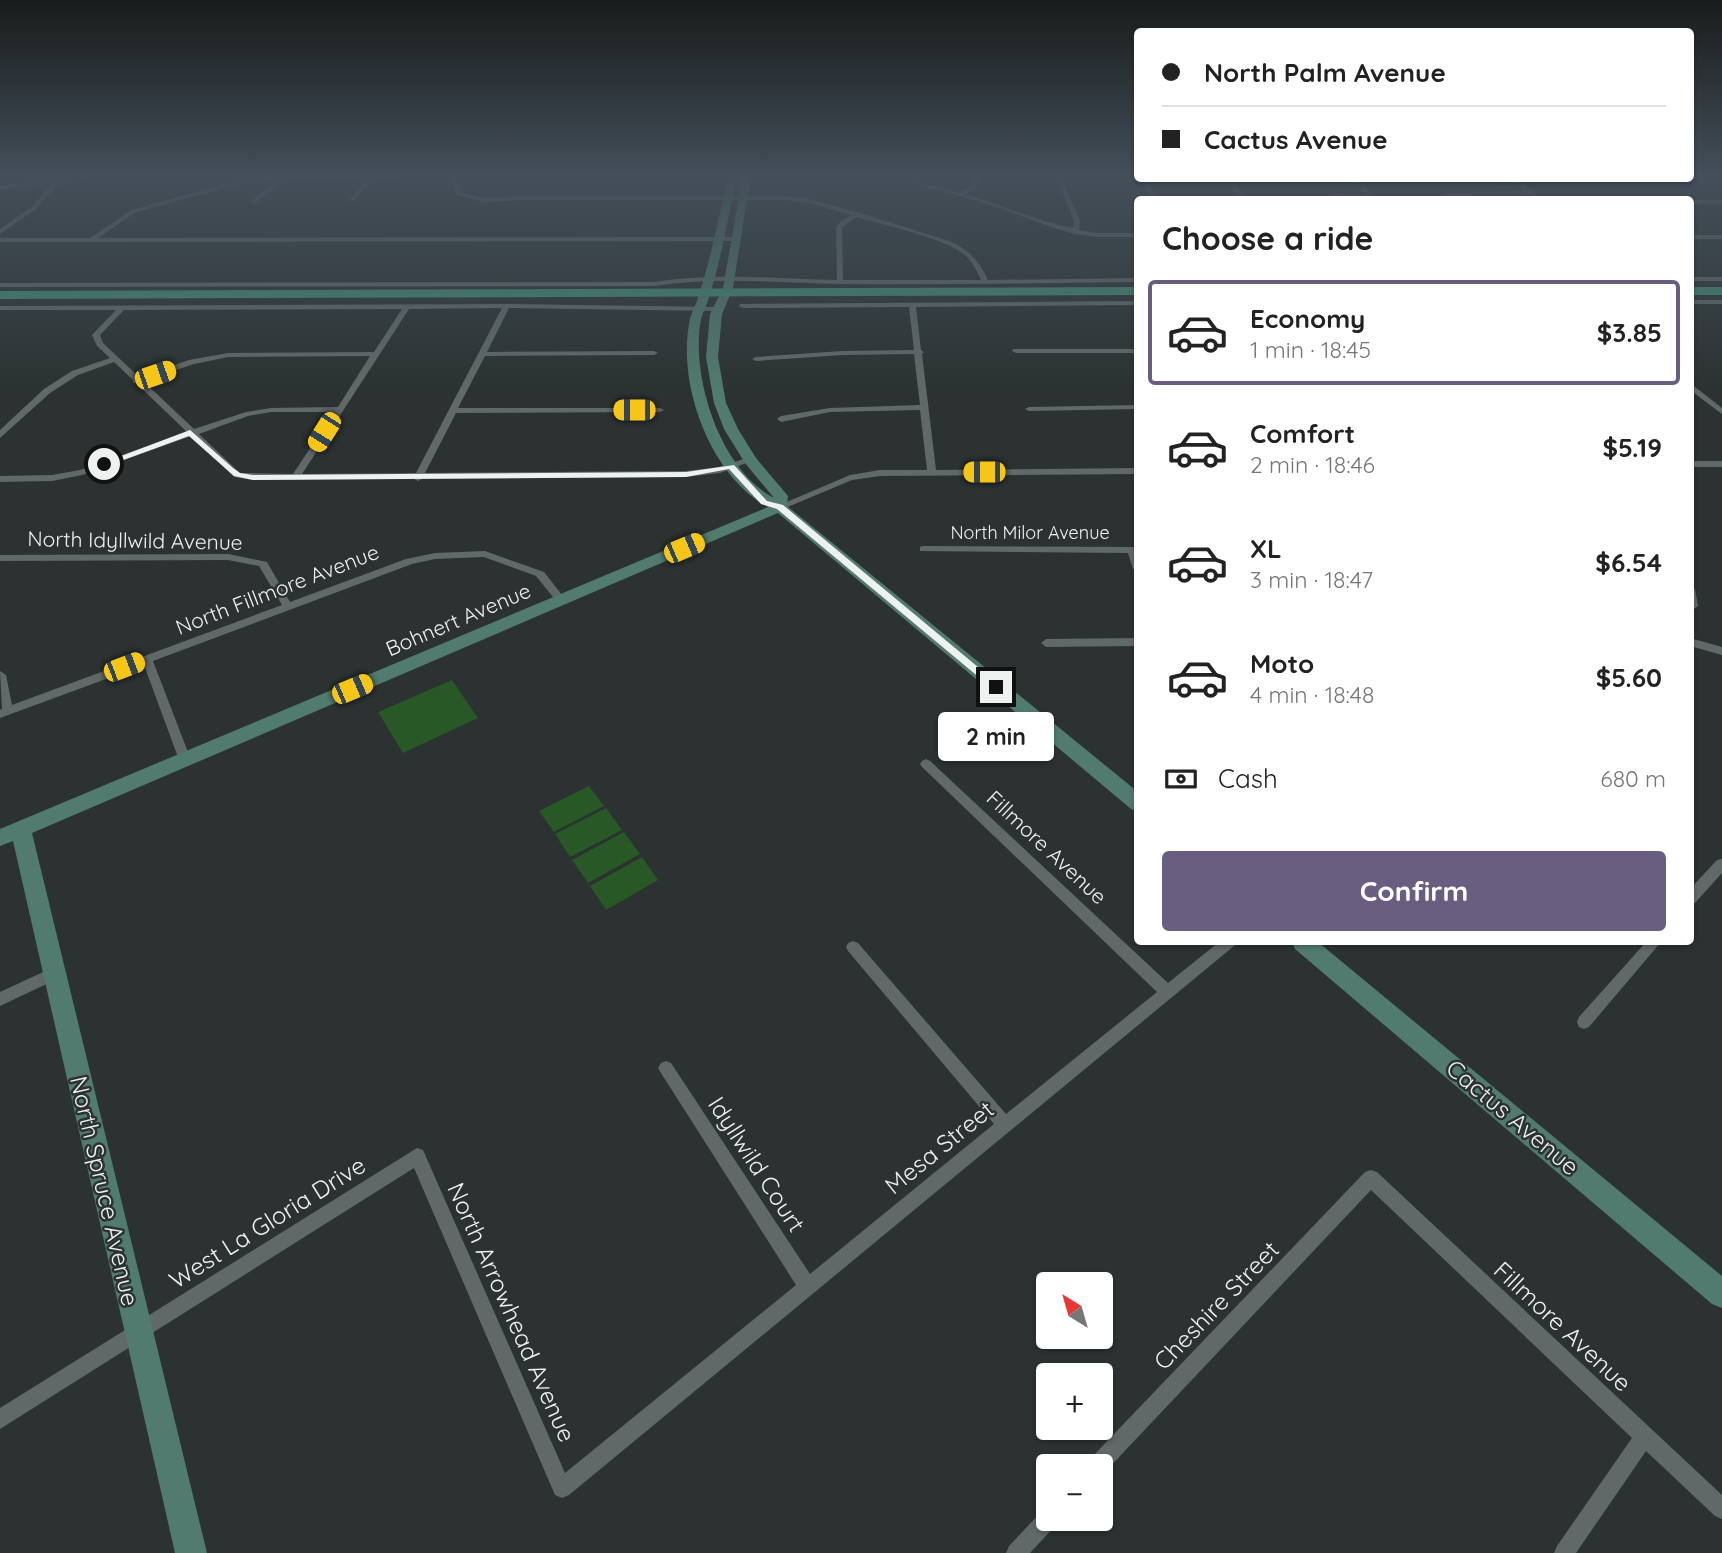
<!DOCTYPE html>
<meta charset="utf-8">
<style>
body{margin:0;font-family:Quicksand,sans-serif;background:#f6f6f6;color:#222;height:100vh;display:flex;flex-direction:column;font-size:26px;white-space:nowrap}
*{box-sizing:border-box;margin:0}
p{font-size:23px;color:#767676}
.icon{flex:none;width:38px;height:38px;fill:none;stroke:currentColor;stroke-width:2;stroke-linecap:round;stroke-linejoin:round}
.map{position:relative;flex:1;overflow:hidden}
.sheet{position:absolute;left:1134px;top:196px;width:560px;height:749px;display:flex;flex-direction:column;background:#fff;border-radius:7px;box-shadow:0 2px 5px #0004}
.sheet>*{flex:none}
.hud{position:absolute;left:1134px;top:28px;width:560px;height:154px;border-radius:7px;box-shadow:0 2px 5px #0004;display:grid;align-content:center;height:154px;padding:0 28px;background:#fff}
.needle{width:46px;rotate:323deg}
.fabs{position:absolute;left:1036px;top:1272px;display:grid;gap:14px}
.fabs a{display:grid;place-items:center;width:77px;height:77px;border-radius:7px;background:#fff;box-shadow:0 2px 5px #0004;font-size:35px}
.end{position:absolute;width:32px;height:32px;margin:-16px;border:9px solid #edf2f1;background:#111;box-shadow:0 0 0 4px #111}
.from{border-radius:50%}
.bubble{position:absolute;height:49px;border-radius:7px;background:#fff;box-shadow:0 2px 5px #0004;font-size:23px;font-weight:700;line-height:49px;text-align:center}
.car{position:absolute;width:21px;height:42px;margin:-21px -10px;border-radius:9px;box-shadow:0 0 5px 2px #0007;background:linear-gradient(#f5c518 24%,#345 0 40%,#f5c518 0 76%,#345 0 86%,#f5c518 0)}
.hud b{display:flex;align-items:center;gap:24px;height:66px;font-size:26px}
.hud b+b{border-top:2px solid #e0e0e0}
.hud i{width:18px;height:18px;background:#222}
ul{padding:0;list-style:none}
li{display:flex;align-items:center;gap:21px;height:105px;margin:0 14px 10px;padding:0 14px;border:4px solid transparent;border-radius:7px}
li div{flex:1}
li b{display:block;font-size:26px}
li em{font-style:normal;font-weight:700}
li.current{border-color:#6a5e80}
li>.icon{width:63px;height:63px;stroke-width:1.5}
h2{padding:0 28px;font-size:32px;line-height:84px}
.pay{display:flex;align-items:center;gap:18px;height:77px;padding:0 28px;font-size:26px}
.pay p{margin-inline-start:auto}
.action{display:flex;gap:14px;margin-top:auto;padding:14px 28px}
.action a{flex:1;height:80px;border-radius:7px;background:#6a5e80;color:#fff;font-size:28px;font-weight:700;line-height:80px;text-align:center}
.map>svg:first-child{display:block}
.green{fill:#275826}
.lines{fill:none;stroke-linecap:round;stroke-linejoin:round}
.street{fill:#616968;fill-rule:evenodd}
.secondary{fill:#517b6e;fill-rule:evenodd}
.primary{fill:#428e75;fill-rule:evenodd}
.route{fill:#edf2f1}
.labels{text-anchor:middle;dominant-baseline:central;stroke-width:5;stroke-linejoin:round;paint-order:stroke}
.far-street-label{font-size:18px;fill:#edf2f1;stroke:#2b3231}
.street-label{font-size:21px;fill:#edf2f1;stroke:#2b3231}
.near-street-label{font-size:24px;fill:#edf2f1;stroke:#2b3231}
</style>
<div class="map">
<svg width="1722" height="1553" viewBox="0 0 1722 1553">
<rect width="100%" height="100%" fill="#2b3231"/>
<!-- green -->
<path class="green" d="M452,680L478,718L403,753L378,712Z
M589,786L604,806L554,832L539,811Z
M606,808L622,830L570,857L555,834Z
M624,832L640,854L588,883L572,860Z
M642,857L658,880L606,910L590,886Z"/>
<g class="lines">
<!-- street -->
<path class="street" d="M108,174H127L59,183L37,208L0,234V229L33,206L52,183L0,189V185Z
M442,174L399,179H374L352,202L350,199L368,179L284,180L254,204L252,201L277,180L244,183L136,212L98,238L735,237L738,239L735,241L0,242V238H90L132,210L244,179L269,176Z
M448,174H454L462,193L483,198L524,196H783L806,198L860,213L952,242C970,251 980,262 988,280L1138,278V282C1038,283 939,285 840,284C777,283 716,276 654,286L0,287V283L654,282C715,272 775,279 837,280L836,227L841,221L851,215L806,202L783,200H524L483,202L457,195ZM857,217C886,226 944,237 966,256C973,263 977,271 981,280H843L842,227Z
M883,174H892L959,193L971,186L974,180L971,174H977L980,180L975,188L965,194C1001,205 1036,221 1073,228L1074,221L1055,174H1061L1080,221L1079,230L1097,233H1138V237H1097L1075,234L1054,228L994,206Z
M1708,174H1715L1722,178V183Z
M1141,178H1147L1158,200H1152Z
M1225,178H1231L1246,200H1240Z
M1351,178H1358L1376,200L1329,197L1331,194L1366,195Z
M1509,178H1516L1542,200H1535L1529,195L1444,197L1441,195L1444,193L1525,191Z
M1690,200H1722V204H1690Z
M1690,235H1722V239H1690Z
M1690,277H1722V281H1690Z
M1690,300H1722V304H1690Z
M1138,301V305L916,307L921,350L924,352L922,354L936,470L1138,468V474L880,476L852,480L783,509L780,510L775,507L850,475L880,470H927L920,410L830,412L781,422L777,419L781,416L830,408L920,405L914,354L842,355L756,361L752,359L756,357L842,351L914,350L909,307L743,308L739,306L740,304Z
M507,304L718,307L722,309L718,311L509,308L487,352L654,351L658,353L654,355L485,356L458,408H660L664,410L660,412L456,413L425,473L686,471L719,467L750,457L754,460L720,473L686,477L422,479L418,481L414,479L253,480L234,477L191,436L82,475L52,481L0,482V476L52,475L80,470L187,432L136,383H133V380L114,362L78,375L50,393L0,438V430L44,389L72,371L110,358L97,346L92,335L116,310H0V306ZM502,308L416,473L302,474L409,309ZM402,309L374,352L228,353L189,360L139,377L103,343L100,335L124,310ZM370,356L338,407L271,408L246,412L194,429L143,381L194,364L228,357ZM271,412H334L293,474L240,473L199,434L248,416Z
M1013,349H1138V353H1016L1012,351Z
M1690,383L1722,408V414L1690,390Z
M1138,405V409L1029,411L1025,409L1029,407Z
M1690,461H1722V467H1690Z
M923,546L1138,547V572L1133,569L1128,553L920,551V547Z
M485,551L544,572L566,600L565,602H557L536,576L484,557L435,559L412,564L153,661L191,760L189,763L185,765L179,760L144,665L0,718V710L2,709L0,671L6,675L12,705L282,605L259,566L228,560L0,561V555L228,554L267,562L290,602L406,559L435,553Z
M1690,586L1695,589L1698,606L1690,612Z
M1138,638V646L1046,647L1041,643L1046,639Z
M1690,638L1722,647V655L1690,646Z
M926,759L930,761L1168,983L1219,942H1236L1234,946L569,1495L562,1498L555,1495L414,1168L0,1429V1408L417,1148L423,1150L565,1473L796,1285L661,1073L658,1068L661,1063L666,1061L671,1063L810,1274L994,1124L848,951L846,947L848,943L853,941L858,943L1006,1114L1157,992L922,767L920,764L922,761Z
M1722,859V873L1695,903L1690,905V889L1717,860Z
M1646,942H1661L1589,1027L1584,1029L1579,1027L1577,1022L1579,1017Z
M54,967L59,968L61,973L59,978L0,1006V992Z
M1371,1170L1377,1172L1722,1495V1519L1715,1516L1646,1451L1576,1553H1554L1557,1546L1632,1438L1371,1190L1104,1473L1101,1474V1466H1087L1090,1459L1365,1172Z
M1048,1509V1519H1058L1055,1526L1030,1553H1006L1009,1546L1041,1512Z"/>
<!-- secondary -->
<path class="secondary" d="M729,174H737C729,214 722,255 710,294C708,303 703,311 701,319C690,376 720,470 774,498L745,463L724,429L714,403L706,357L710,314L723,288L743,174H751L733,288L722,314L718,357L726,403L738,429L756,458L788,496L787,506L1138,792V812L1131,809L778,513L32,833L207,1553H175L13,841L0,846V829L768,507C710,476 676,383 690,319C692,311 697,303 699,294C712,255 719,214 729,174Z
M1292,942H1318L1722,1276V1308L1712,1304L1295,949Z"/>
<!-- primary -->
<path class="primary" d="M1138,287V295L0,299V291Z
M1690,287H1722V295H1690Z"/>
</g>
<!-- sky -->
<linearGradient id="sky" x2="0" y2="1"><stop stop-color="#181c1b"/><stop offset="0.45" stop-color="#444f5a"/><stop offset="1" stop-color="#444f5a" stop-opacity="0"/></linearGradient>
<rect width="1722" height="391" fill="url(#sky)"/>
<!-- route -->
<path class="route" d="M190,430L233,468L240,473L253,475L686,472L734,465L767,501L783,505L1002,687L993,689L777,509L761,504L729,469L686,477L253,480L234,476L189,436L107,466L100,464Z"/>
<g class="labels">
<!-- far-street labels -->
<g class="far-street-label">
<text x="1030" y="532">North Milor Avenue</text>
</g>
<!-- street labels -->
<g class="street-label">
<text transform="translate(135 540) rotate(1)">North Idyllwild Avenue</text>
<text transform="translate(277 589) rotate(-21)">North Fillmore Avenue</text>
<text transform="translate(458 619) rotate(-23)">Bohnert Avenue</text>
<text transform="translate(1047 847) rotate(43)">Fillmore Avenue</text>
</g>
<!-- near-street labels -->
<g class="near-street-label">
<text transform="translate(1513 1117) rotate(40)">Cactus Avenue</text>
<text transform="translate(939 1147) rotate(-39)">Mesa Street</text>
<text transform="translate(757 1164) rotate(57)">Idyllwild Court</text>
<text transform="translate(105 1191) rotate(77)">North Spruce Avenue</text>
<text transform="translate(267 1222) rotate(-32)">West La Gloria Drive</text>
<text transform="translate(1216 1305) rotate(-46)">Cheshire Street</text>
<text transform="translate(512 1312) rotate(66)">North Arrowhead Avenue</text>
<text transform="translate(1563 1326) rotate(43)">Fillmore Avenue</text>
</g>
</g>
</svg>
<div class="fabs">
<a><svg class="needle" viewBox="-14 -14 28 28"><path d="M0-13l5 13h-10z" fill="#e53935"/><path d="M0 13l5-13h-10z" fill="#767676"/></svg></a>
<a>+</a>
<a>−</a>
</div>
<i class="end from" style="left:104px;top:464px"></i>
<i class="end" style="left:996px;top:687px"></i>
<div class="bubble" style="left:938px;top:712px;width:116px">2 min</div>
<i class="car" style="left:155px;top:375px;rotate:71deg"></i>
<i class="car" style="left:634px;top:410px;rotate:270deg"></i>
<i class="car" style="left:324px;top:432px;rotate:212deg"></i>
<i class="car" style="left:984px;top:472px;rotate:270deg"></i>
<i class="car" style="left:684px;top:548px;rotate:67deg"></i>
<i class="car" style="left:124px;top:667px;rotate:69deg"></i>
<i class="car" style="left:352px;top:689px;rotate:67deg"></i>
<div class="hud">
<b><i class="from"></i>North Palm Avenue</b>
<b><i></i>Cactus Avenue</b>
</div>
<section class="sheet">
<h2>Choose a ride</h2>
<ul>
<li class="current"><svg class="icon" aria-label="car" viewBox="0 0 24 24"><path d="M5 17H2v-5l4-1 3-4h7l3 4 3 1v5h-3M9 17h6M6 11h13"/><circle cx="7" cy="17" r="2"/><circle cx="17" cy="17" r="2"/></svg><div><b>Economy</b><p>1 min · 18:45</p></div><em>$3.85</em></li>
<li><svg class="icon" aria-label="car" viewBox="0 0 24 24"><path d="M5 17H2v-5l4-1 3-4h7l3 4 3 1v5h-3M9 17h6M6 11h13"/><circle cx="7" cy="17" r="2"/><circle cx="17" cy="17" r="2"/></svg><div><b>Comfort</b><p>2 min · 18:46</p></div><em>$5.19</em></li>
<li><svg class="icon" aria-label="car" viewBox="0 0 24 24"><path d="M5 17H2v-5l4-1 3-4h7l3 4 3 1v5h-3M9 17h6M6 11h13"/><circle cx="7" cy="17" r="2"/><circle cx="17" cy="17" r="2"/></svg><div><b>XL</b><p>3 min · 18:47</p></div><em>$6.54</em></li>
<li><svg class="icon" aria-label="car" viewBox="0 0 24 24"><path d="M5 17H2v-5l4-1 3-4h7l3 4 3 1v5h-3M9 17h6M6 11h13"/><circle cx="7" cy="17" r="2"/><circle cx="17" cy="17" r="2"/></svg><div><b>Moto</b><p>4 min · 18:48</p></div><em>$5.60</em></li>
</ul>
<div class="pay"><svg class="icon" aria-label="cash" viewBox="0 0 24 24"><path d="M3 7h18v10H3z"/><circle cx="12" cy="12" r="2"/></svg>Cash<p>680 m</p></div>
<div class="action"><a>Confirm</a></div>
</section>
</div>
